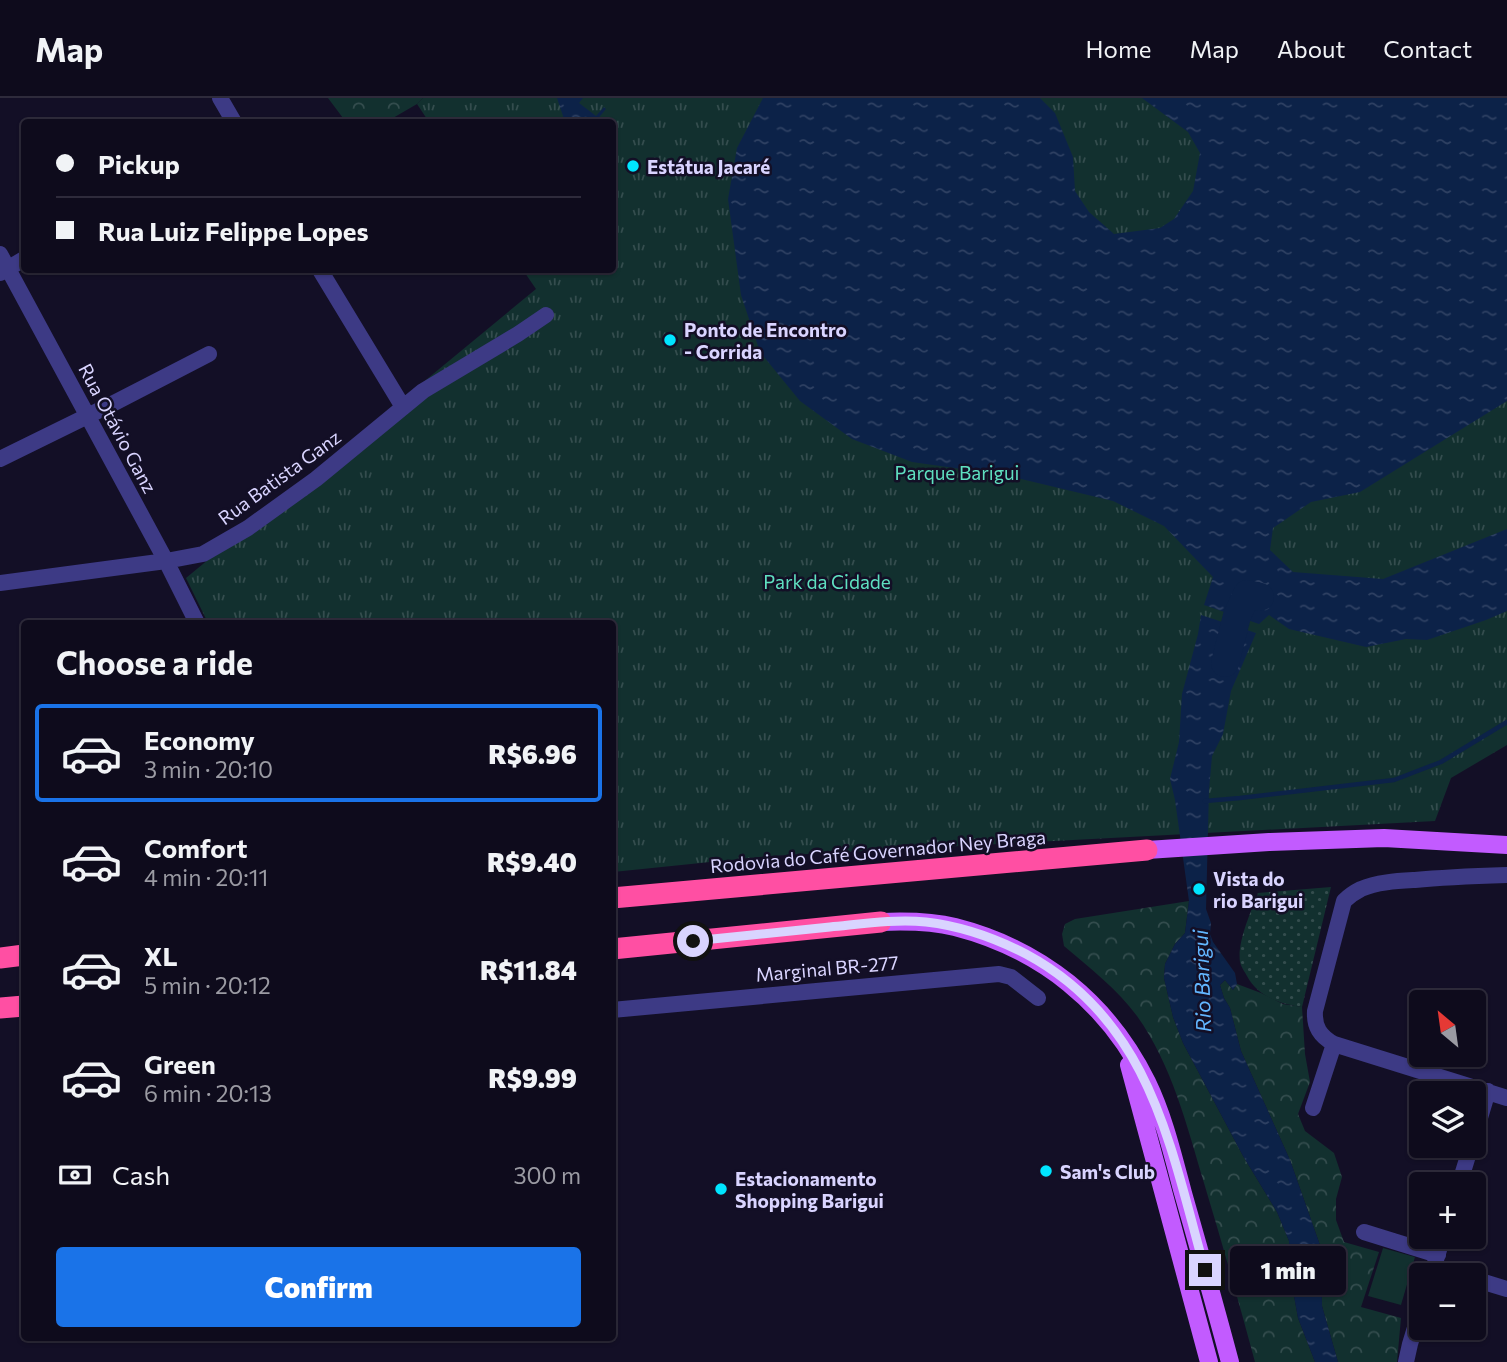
<!DOCTYPE html>
<meta charset="utf-8">
<style>
body{margin:0;font-family:Commissioner,sans-serif;background:#1c1929;color:#f1f3f6;height:100vh;display:flex;flex-direction:column;font-size:26px;white-space:nowrap}
*{box-sizing:border-box;margin:0}
p{font-size:23px;color:#9b9ba3}
.icon{flex:none;width:38px;height:38px;fill:none;stroke:currentColor;stroke-width:2;stroke-linecap:round;stroke-linejoin:round}
.map{position:relative;flex:1;overflow:hidden}
.side{position:absolute;left:21px;top:522px;width:595px;height:721px;display:flex;flex-direction:column;background:#0e0b1c;border-radius:7px;box-shadow:0 2px 5px #0004,0 0 0 2px #2e2b3b}
.side>*{flex:none}
.hud{position:absolute;left:21px;top:21px;width:595px;height:154px;border-radius:7px;box-shadow:0 2px 5px #0004,0 0 0 2px #2e2b3b;display:grid;align-content:center;height:154px;padding:0 35px;background:#0e0b1c}
.needle{width:46px;rotate:331deg}
.buttons{position:absolute;left:1409px;top:892px;display:grid;gap:14px}
.buttons a{display:grid;place-items:center;width:77px;height:77px;border-radius:7px;background:#0e0b1c;box-shadow:0 2px 5px #0004,0 0 0 2px #2e2b3b;font-size:35px}
.end{position:absolute;width:32px;height:32px;margin:-16px;border:9px solid #d9d4ff;background:#111;box-shadow:0 0 0 4px #111}
.from{border-radius:50%}
.bubble{position:absolute;height:49px;border-radius:7px;background:#0e0b1c;box-shadow:0 2px 5px #0004,0 0 0 2px #2e2b3b;font-size:23px;font-weight:800;line-height:49px;text-align:center}
.hud b{display:flex;align-items:center;gap:24px;height:66px;font-size:26px}
.hud b+b{border-top:2px solid #2e2b3b}
.hud i{width:18px;height:18px;background:#f1f3f6}
ul{padding:0;list-style:none}
li{display:flex;align-items:center;gap:21px;height:98px;margin:0 14px 10px;padding:0 21px;border:4px solid transparent;border-radius:7px}
li div{flex:1}
li b{display:block;font-size:26px}
li em{font-style:normal;font-weight:800}
li.selected{border-color:#1a73e8}
li>.icon{width:63px;height:63px;stroke-width:1.5}
h2{padding:0 35px;font-size:32px;line-height:84px}
.pay{display:flex;align-items:center;gap:18px;height:77px;padding:0 35px;font-size:26px}
.pay p{margin-inline-start:auto}
.cta{display:flex;gap:14px;margin-top:auto;padding:14px 35px}
.cta a{flex:1;height:80px;border-radius:7px;background:#1a73e8;color:#fff;font-size:28px;font-weight:800;line-height:80px;text-align:center}
header{display:flex;align-items:center;gap:42px;box-sizing:border-box;height:98px;padding:0 35px;background:#0e0b1c;border-bottom:2px solid #2e2b3b}
header strong{font-size:33px}
nav{display:flex;gap:38px;margin-inline-start:auto;font-size:24px}
.map>svg:first-child{display:block}
.grass{fill:url(#grass-dots)}
.forest{fill:url(#forest-crowns)}
.park{fill:url(#park-tufts)}
.pitch{fill:#12302f}
.water{fill:url(#water-ripples)}
.lines{fill:none;stroke-linecap:round;stroke-linejoin:round}
.stream{stroke:#0c2248;stroke-width:4.5}
.river{stroke:#0c2248;stroke-width:28}
.minor{stroke:#3d3a85;stroke-width:16}
.primary{stroke:#c25bff;stroke-width:18}
.motorway{stroke:#ff4fa3;stroke-width:21}
.route{stroke:#d9d4ff;stroke-width:9}
.poi-dot{fill:#00e5ff;stroke:#130f26;stroke-width:2.5}
.labels{text-anchor:middle;dominant-baseline:central;stroke-width:5;stroke-linejoin:round;paint-order:stroke}
.poi-label{font-size:19px;font-weight:bold;fill:#d9d4ff;stroke:#130f26;text-anchor:start}
.street-label{font-size:19px;fill:#d9d4ff;stroke:#130f26}
.park-label{font-size:19px;fill:#5fe0c0;stroke:#130f26}
.water-label{font-size:21px;font-style:italic;fill:#62b6ff;stroke:#130f26}
</style>
<header>
<strong>Map</strong>
<nav><a>Home</a><a>Map</a><a>About</a><a>Contact</a></nav>
</header>
<div class="map">
<svg width="1507" height="1264" viewBox="0 0 1507 1264">
<defs>
<pattern id="grass-dots" width="8" height="8" patternUnits="userSpaceOnUse" patternTransform="scale(1.75)"><rect width="8" height="8" fill="#12302f"/><path d="M2 2h.1M6 6h.1" fill="none" stroke="#344d4e" stroke-width="1.8" stroke-linecap="round"/></pattern>
<pattern id="forest-crowns" width="20" height="18" patternUnits="userSpaceOnUse" patternTransform="scale(1.75)"><rect width="20" height="18" fill="#12302f"/><path d="M2 6a3 3 0 1 1 6 0M12 15a3 3 0 1 1 6 0" fill="none" stroke="#344d4e"/></pattern>
<pattern id="park-tufts" width="24" height="20" patternUnits="userSpaceOnUse" patternTransform="scale(1.75)"><rect width="24" height="20" fill="#12302f"/><path d="M3 7l-1-3M5 7V3M7 7l1-3M15 17l-1-3M17 17v-4M19 17l1-3" fill="none" stroke="#344d4e"/></pattern>
<pattern id="water-ripples" width="26" height="14" patternUnits="userSpaceOnUse" patternTransform="scale(1.75)"><rect width="26" height="14" fill="#0c2248"/><path d="M2 4q2-2 4 0t4 0M15 11q2-2 4 0t4 0" fill="none" stroke="#2f4163"/></pattern>
</defs>
<rect width="100%" height="100%" fill="#130f26"/>
<!-- grass -->
<path class="grass" d="M1331,789L1302,909C1281,906 1258,899 1247,878C1245,874 1241,869 1240,864C1237,844 1251,814 1258,795Z"/>
<!-- forest -->
<path class="forest" d="M328,0H423L417,6L386,24H346Z
M1189,803L1185,835L1175,846L1165,866L1164,880L1173,919L1183,945L1243,1058L1277,1114L1289,1143L1292,1187L1298,1220L1315,1264H1255C1239,1204 1222,1145 1204,1085C1187,1028 1172,967 1137,918C1117,891 1090,870 1064,848L1062,836L1065,826L1075,821Z
M1225,882L1233,892L1237,886L1261,895L1283,906L1302,909L1305,956L1310,984L1298,1016L1305,1033L1334,1055L1342,1079L1336,1101V1122L1344,1144L1379,1154L1361,1209L1401,1220L1397,1264H1338L1322,1208L1321,1150L1290,1062L1241,953L1230,910L1224,900L1220,887Z"/>
<!-- park -->
<path class="park" d="M423,0H1507V647L1451,680L1435,723L769,758L613,774L612,525H208L186,480L536,191L523,172H612V24H429L417,6Z"/>
<!-- pitch -->
<path class="pitch" d="M1383,1150L1415,1159L1401,1207L1368,1198Z"/>
<!-- water -->
<path class="water" d="M557,0H583L579,5L596,18L604,9L606,11L595,24H565Z
M763,0H1040L1055,15L1073,59L1075,93L1089,114L1114,136L1160,130L1174,121L1193,93L1200,55L1188,34L1142,0H1507V303L1360,394L1311,404L1273,430L1270,452L1293,474L1383,481L1507,431V513L1486,522L1427,542L1406,541L1366,549L1289,531L1269,517L1259,526L1204,507L1213,479L1164,428L1113,403L1004,377L912,364L852,341L800,303L760,254L741,197L728,101L737,50Z
M1201,517L1256,535L1231,593L1223,636L1212,658L1209,692L1206,811L1211,825L1210,836L1213,844L1235,875L1237,886L1233,892L1225,882L1220,887L1224,900L1230,910L1241,953L1290,1062L1321,1150L1322,1208L1338,1264H1315L1298,1220L1292,1187L1289,1143L1277,1114L1243,1058L1183,945L1173,919L1164,880L1165,866L1175,846L1185,835L1189,803L1175,702L1170,681L1179,644L1182,596L1198,536Z"/>
<g class="lines">
<!-- stream -->
<path class="stream" d="M1205,703L1240,700L1394,682L1441,664L1507,624"/>
<!-- river -->
<path class="river" d="M1225,565L1237,518L1247,496L1260,499"/>
<!-- minor -->
<path class="minor" d="M220,0L234,24
M0,156L166,463L197,525
M320,172L403,309
M0,175L24,161
M0,361L116,304L209,256
M0,485L166,463L203,456L248,430L316,381L423,293L518,236L546,217
M1507,777C1476,778 1446,779 1415,782C1398,783 1377,784 1361,791C1355,794 1349,798 1344,803L1315,913C1314,929 1320,938 1334,946L1507,1000
M612,912L999,876L1011,879L1038,900
M1313,1010L1334,946
M1474,1040L1488,993
M1459,1087L1471,1048
M1364,1134L1438,1157
M1434,1168L1465,1178
M1431,1178L1443,1139
M1474,1181L1507,1191
M1406,1264L1410,1246L1421,1210"/>
<!-- primary -->
<path class="primary" d="M1147,752L1269,744L1384,740L1507,747
M881,824C906,823 931,823 955,829C1041,851 1108,905 1147,984C1164,1019 1173,1058 1183,1095C1199,1151 1215,1208 1230,1264
M1129,967L1209,1264"/>
<!-- motorway -->
<path class="motorway" d="M612,800L1147,752
M612,851L881,824
M0,860L24,857
M0,910L24,908"/>
</g>
<g class="lines">
<!-- route -->
<path class="route" d="M693,843C739,838 785,834 830,829C862,826 894,821 926,824C961,828 995,840 1026,856C1151,923 1170,1048 1205,1172"/>
</g>
<!-- markers -->
<g class="poi-dot">
<circle cx="633" cy="68" r="7"/>
<circle cx="670" cy="242" r="7"/>
<circle cx="1199" cy="791" r="7"/>
<circle cx="1046" cy="1073" r="7"/>
<circle cx="721" cy="1091" r="7"/>
</g>
<g class="labels">
<!-- poi labels -->
<g class="poi-label">
<text x="647" y="68">Estátua Jacaré</text>
<text x="684" y="231">Ponto de Encontro<tspan x="684" dy="22">- Corrida</tspan></text>
<text x="1213" y="780">Vista do<tspan x="1213" dy="22">rio Barigui</tspan></text>
<text x="1060" y="1073">Sam's Club</text>
<text x="735" y="1080">Estacionamento<tspan x="735" dy="22">Shopping Barigui</tspan></text>
</g>
<!-- street labels -->
<g class="street-label">
<text transform="translate(118 330) rotate(62)">Rua Otávio Ganz</text>
<text transform="translate(279 379) rotate(-36)">Rua Batista Ganz</text>
<text transform="translate(878 753) rotate(-5)">Rodovia do Café Governador Ney Braga</text>
<text transform="translate(827 870) rotate(-5)">Marginal BR-277</text>
</g>
<!-- park labels -->
<g class="park-label">
<text x="957" y="374">Parque Barigui</text>
<text x="827" y="483">Park da Cidade</text>
</g>
<!-- water labels -->
<g class="water-label">
<text transform="translate(1201 883) rotate(-92)">Rio Barigui</text>
</g>
</g>
</svg>
<div class="buttons">
<a><svg class="needle" viewBox="-14 -14 28 28"><path d="M0-13l5 13h-10z" fill="#e53935"/><path d="M0 13l5-13h-10z" fill="#9b9ba3"/></svg></a>
<a><svg class="icon" aria-label="layers" viewBox="0 0 24 24"><path d="M12 4l9 5-9 5-9-5zM3 14l9 5 9-5"/></svg></a>
<a>+</a>
<a>−</a>
</div>
<i class="end from" style="left:693px;top:843px"></i>
<i class="end" style="left:1205px;top:1172px"></i>
<div class="bubble" style="left:1230px;top:1148px;width:116px">1 min</div>
<div class="hud">
<b><i class="from"></i>Pickup</b>
<b><i></i>Rua Luiz Felippe Lopes</b>
</div>
<section class="side">
<h2>Choose a ride</h2>
<ul>
<li class="selected"><svg class="icon" aria-label="car" viewBox="0 0 24 24"><path d="M5 17H2v-5l4-1 3-4h7l3 4 3 1v5h-3M9 17h6M6 11h13"/><circle cx="7" cy="17" r="2"/><circle cx="17" cy="17" r="2"/></svg><div><b>Economy</b><p>3 min · 20:10</p></div><em>R$6.96</em></li>
<li><svg class="icon" aria-label="car" viewBox="0 0 24 24"><path d="M5 17H2v-5l4-1 3-4h7l3 4 3 1v5h-3M9 17h6M6 11h13"/><circle cx="7" cy="17" r="2"/><circle cx="17" cy="17" r="2"/></svg><div><b>Comfort</b><p>4 min · 20:11</p></div><em>R$9.40</em></li>
<li><svg class="icon" aria-label="car" viewBox="0 0 24 24"><path d="M5 17H2v-5l4-1 3-4h7l3 4 3 1v5h-3M9 17h6M6 11h13"/><circle cx="7" cy="17" r="2"/><circle cx="17" cy="17" r="2"/></svg><div><b>XL</b><p>5 min · 20:12</p></div><em>R$11.84</em></li>
<li><svg class="icon" aria-label="car" viewBox="0 0 24 24"><path d="M5 17H2v-5l4-1 3-4h7l3 4 3 1v5h-3M9 17h6M6 11h13"/><circle cx="7" cy="17" r="2"/><circle cx="17" cy="17" r="2"/></svg><div><b>Green</b><p>6 min · 20:13</p></div><em>R$9.99</em></li>
</ul>
<div class="pay"><svg class="icon" aria-label="cash" viewBox="0 0 24 24"><path d="M3 7h18v10H3z"/><circle cx="12" cy="12" r="2"/></svg>Cash<p>300 m</p></div>
<div class="cta"><a>Confirm</a></div>
</section>
</div>
